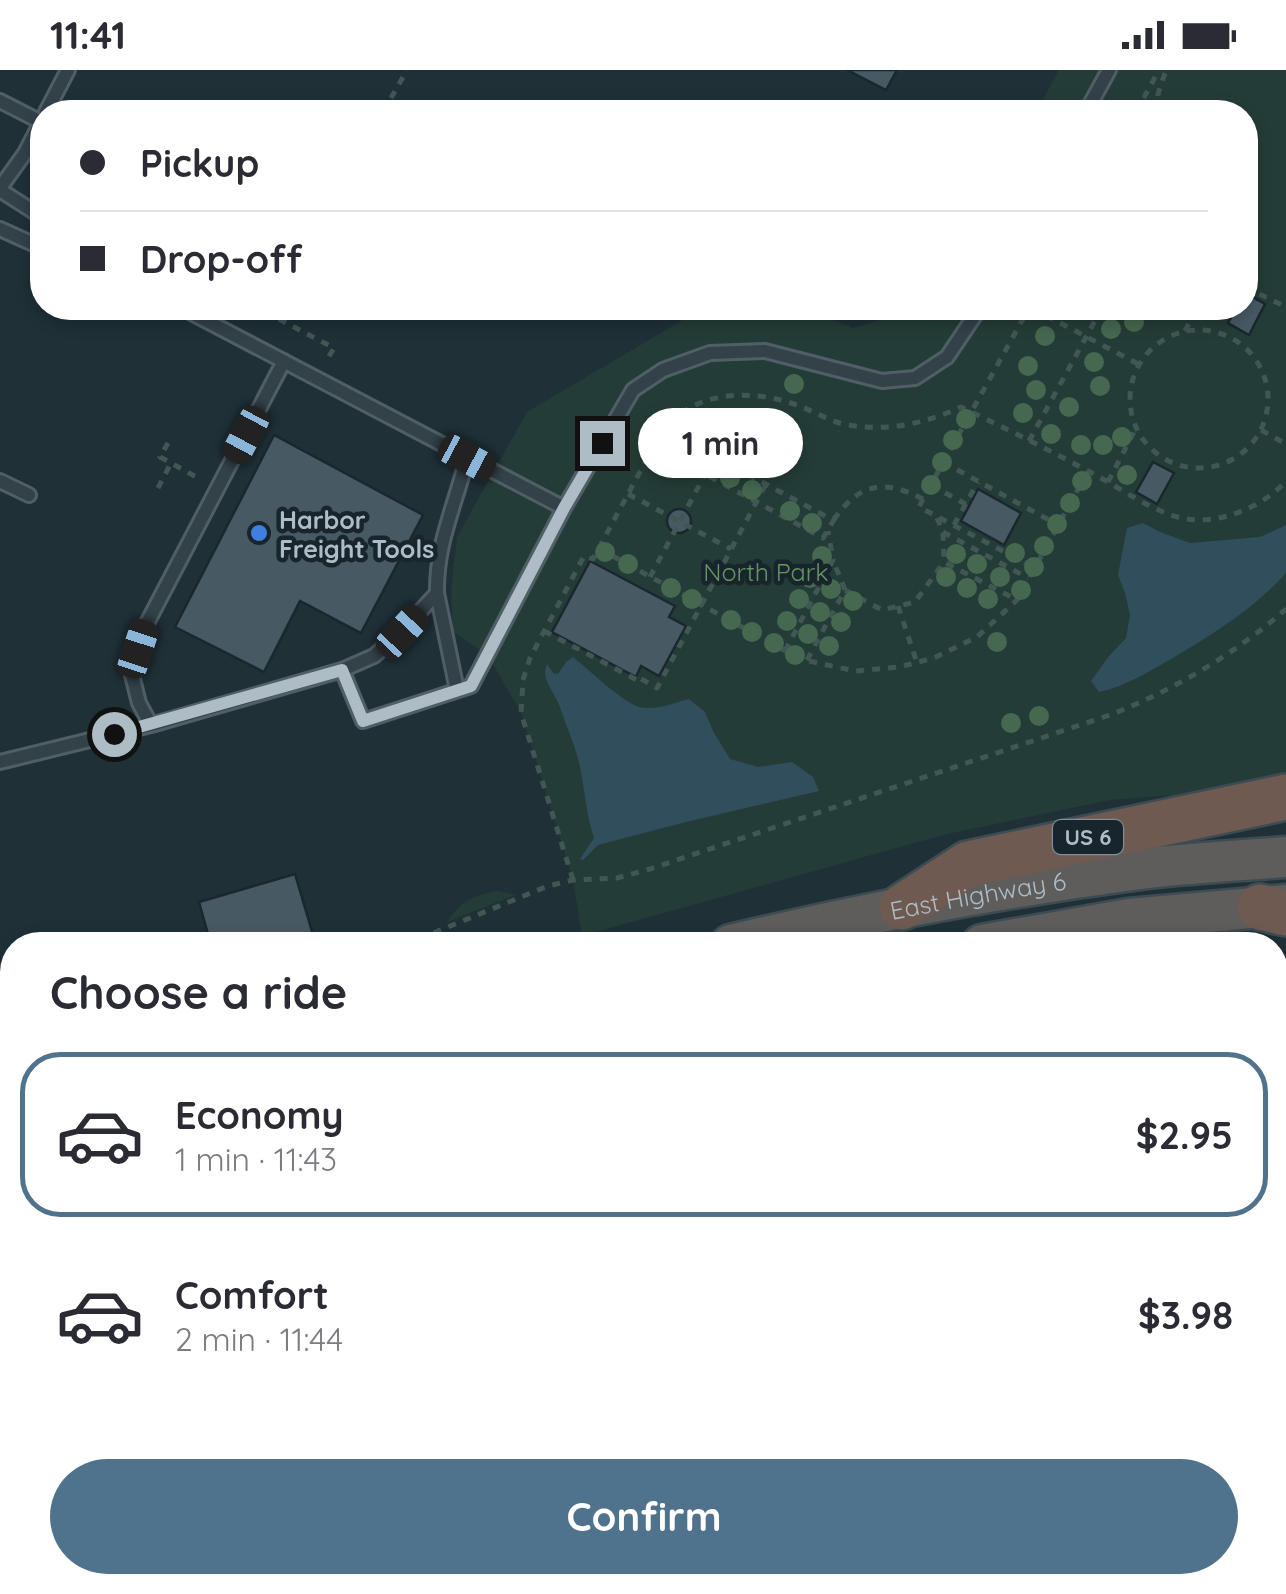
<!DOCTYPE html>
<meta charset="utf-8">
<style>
body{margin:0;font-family:Quicksand,sans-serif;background:#f2f2f3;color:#2b2b33;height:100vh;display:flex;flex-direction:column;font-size:38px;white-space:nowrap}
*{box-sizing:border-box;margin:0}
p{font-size:32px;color:#7c7c81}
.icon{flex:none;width:55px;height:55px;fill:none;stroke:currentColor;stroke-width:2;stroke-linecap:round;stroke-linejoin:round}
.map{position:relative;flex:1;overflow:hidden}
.sheet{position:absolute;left:0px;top:862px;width:1288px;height:662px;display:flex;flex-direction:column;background:#fff;border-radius:40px 40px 0 0;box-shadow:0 5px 15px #0003}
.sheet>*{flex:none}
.hud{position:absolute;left:30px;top:30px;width:1228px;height:220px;border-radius:40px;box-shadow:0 5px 15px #0003;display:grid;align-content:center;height:220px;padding:0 50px;background:#fff}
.end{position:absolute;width:45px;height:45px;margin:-22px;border:12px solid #adbcc5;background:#111;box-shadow:0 0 0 5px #111}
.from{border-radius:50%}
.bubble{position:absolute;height:70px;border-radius:35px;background:#fff;box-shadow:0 5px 15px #0003;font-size:32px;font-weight:800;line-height:70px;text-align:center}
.car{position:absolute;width:30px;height:60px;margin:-30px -15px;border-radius:12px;box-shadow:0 0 8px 2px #0007;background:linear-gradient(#222 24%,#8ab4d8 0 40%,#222 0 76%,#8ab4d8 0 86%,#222 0)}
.hud b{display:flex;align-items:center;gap:35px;height:95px;font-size:38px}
.hud b+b{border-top:2px solid #e1e1e2}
.hud i{width:25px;height:25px;background:#2b2b33}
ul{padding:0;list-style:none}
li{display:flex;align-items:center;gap:30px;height:165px;margin:0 20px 15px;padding:0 30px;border:5px solid transparent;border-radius:40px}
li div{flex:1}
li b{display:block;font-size:38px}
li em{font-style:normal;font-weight:800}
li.current{border-color:#50738d}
li>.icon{width:90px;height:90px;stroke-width:1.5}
h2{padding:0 50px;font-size:45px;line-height:120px}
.action{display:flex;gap:20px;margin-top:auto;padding:20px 50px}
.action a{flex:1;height:115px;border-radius:60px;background:#50738d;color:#fff;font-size:40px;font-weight:800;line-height:115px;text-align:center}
.status{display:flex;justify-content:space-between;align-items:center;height:70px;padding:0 50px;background:#fff;direction:ltr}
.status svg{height:28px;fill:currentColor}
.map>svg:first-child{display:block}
.green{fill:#243c37}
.water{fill:#314e5d}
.building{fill:#475a63;stroke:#1a272e;stroke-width:2.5}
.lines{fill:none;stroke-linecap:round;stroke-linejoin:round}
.service-casing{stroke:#505f66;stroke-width:18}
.minor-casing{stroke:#505f66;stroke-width:30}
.tertiary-casing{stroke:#505f66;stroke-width:35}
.trunk-casing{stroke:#3d4b52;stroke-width:45}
.motorway-casing{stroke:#3d4b52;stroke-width:50}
.path{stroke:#415754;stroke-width:5;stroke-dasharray:8 8;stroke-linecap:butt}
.service{stroke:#334148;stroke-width:12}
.minor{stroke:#334148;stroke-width:25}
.tertiary{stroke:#334148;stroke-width:30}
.trunk{stroke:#5f5d5c;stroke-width:40}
.motorway{stroke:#6e5a50;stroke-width:45}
.tree{fill:#466850}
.route{stroke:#adbcc5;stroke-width:12}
.shop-dot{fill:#3f7fe0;stroke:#18252c;stroke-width:4}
.labels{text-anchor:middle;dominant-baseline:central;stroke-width:9;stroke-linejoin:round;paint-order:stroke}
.shield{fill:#18252c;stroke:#808f97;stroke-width:2.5}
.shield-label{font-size:22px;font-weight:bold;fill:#adbcc5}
.poi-label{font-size:25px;font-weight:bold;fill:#adbcc5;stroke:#18252c;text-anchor:start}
.park-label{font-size:25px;fill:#659564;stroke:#18252c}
.street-label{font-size:25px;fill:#adbcc5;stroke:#18252c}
</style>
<div class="status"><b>11:41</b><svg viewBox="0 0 49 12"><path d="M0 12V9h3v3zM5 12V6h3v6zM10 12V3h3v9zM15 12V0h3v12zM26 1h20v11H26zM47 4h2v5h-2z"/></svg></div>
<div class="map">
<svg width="1286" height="1524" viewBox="0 0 1286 1524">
<rect width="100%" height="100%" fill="#1f3037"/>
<!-- green -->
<path class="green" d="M1059,0H1286V703L1187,724L1110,730L943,765L582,866L573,810L521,643L487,584L453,562L451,520L457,467L527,342L703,238H801L853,258L920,238H1245V42H1036Z
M498,821L516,825L447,852C459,832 475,824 498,821Z"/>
<!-- water -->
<path class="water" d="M1143,453L1160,462L1190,473L1260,467L1286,455V503C1254,539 1213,564 1171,589C1148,602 1126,616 1099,622L1091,611L1109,586L1126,568L1130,545L1125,523L1118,505L1127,458Z
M573,587C588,599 623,633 640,637C655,641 674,633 689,629L705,642L713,661L730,689L758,697L792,692L813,707L819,721L686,752L598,775L583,790L580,789L594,768C586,744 585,721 580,697C576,677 566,656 560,637C554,621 540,609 547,594L554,604L559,603L566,592Z"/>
<!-- building -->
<path class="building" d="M847,0H897L886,20Z
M1245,223L1265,234L1249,265L1228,253L1236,238H1245Z
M274,365L423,445L361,563L300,531L264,602L175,557Z
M1153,392L1174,403L1157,434L1136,422Z
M978,419L1021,443L1004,475L961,451Z
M667 451a12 12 0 1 1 24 0a12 12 0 1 1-24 0Z
M590,491L675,536L669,547L686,556L659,606L641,596L636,607L552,562Z
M295,804L316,875H211L199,832Z
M12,901V986L0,989V905Z
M0,1284L4,1295L12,1293V1512H78L81,1522L0,1524Z"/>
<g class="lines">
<defs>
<path id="service" d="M0,31L41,52
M46,42L68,0
M1086,42L1109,0
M0,118L25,83L42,50
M0,120L42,147
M0,159L42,178
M182,238L564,438L633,320L663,300L710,283L765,281L882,311L915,308L947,287L980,238
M284,291L145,557L131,601L139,633L151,655L342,600L374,586L401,562L437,523C436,474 455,436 467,388
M0,411L29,425
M437,523L457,620
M342,600L363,651L471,616L564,438
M0,692L151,655
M1275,1089L1286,1101
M197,1512L200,1524"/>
<path id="minor" d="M1275,1186L1286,1175"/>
<path id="tertiary" d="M1152,1512L1153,1524
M432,1524L442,1521H495L501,1524
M588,1524L597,1512"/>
<g id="trunk">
<path id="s1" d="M731,875C864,843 998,818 1133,800C1183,793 1235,791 1286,787"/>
<path d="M982,875L1129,849L1286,835"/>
<path d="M0,1118L12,1114"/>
</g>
<path id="motorway" d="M902,837L968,794L1286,727
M1260,837L1286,843"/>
</defs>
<!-- service casing -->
<use href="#service" class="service-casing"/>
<!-- minor casing -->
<use href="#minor" class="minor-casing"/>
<!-- tertiary casing -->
<use href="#tertiary" class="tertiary-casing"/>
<!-- trunk casing -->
<use href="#trunk" class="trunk-casing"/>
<!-- motorway casing -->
<use href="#motorway" class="motorway-casing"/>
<!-- path -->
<path class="path" d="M383,42L407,0
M1136,42L1159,0
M1158,42V24L1166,0
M1245,217L1286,237
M278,238L273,246L334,278L328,288
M1032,238L1140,295
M1130 329a69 69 0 1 1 138 0a69 69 0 1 1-138 0Z
M1185,261L1197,238
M663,359L829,448H835C860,413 884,409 923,429L1029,238
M1261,360L1286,374
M1029,371L1102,238
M168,373L160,387L200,409
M653,376L823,468L835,448
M943,392L1058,455
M1108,412L1136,358
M931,415L969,436
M158,418L171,393
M628,424L731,479
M923,429L919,437L1035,498
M937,448L943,462L944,492L1017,530
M954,455L978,412
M943,462L1028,508
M598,478L800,589L855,601L899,597L934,588L977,567L1017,530L1088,401
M650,507L715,386
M845,520L882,540L915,532L944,492
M898,536L917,593
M544,561L637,610L638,607L657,618L766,414
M785,581L833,490L828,461
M807,590L845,520L833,490
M573,810L521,643L523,610L530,588L584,486L593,489L663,359C695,322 747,319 791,333C811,339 829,352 849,355C888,362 926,353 961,337C1005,358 1049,380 1092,403C1120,418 1150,440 1181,448C1217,456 1262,438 1286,411
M404,875L548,816L573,810L617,808L650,799L1110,645C1174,620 1235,584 1286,539
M0,1000L12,997"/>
<!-- service -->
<use href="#service" class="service"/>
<!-- minor -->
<use href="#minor" class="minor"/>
<!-- tertiary -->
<use href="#tertiary" class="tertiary"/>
<!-- trunk -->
<use href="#trunk" class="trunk"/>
<!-- motorway -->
<use href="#motorway" class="motorway"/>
</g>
<!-- trees -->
<g class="tree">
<circle cx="1134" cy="252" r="10"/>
<circle cx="1111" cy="259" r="10"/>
<circle cx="1045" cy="266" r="10"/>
<circle cx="1094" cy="292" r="10"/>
<circle cx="1028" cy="296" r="10"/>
<circle cx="794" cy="314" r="10"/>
<circle cx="1100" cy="316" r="10"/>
<circle cx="1036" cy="320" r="10"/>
<circle cx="1069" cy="337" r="10"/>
<circle cx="1023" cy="343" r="10"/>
<circle cx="966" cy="349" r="10"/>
<circle cx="1051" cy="364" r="10"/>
<circle cx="1122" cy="367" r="10"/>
<circle cx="953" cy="370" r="10"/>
<circle cx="665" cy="373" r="10"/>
<circle cx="1081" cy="375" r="10"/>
<circle cx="1103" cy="375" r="10"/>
<circle cx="686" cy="384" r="10"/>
<circle cx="942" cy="392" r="10"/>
<circle cx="1127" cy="405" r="10"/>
<circle cx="730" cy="408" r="10"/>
<circle cx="1082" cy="411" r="10"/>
<circle cx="931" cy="415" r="10"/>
<circle cx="752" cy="420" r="10"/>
<circle cx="1070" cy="433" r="10"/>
<circle cx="790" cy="441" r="10"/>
<circle cx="812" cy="453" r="10"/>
<circle cx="1057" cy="454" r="10"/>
<circle cx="1044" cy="476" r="10"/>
<circle cx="605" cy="482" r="10"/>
<circle cx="1015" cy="483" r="10"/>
<circle cx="956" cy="484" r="10"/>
<circle cx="822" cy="486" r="10"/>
<circle cx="628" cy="494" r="10"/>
<circle cx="977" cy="494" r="10"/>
<circle cx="1034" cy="497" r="10"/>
<circle cx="946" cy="507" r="10"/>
<circle cx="1000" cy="507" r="10"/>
<circle cx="810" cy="508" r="10"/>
<circle cx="671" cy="518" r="10"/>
<circle cx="967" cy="518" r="10"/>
<circle cx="831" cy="519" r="10"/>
<circle cx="1021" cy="520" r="10"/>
<circle cx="692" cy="529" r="10"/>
<circle cx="799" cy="529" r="10"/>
<circle cx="988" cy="529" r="10"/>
<circle cx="853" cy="531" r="10"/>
<circle cx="820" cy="542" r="10"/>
<circle cx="731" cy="550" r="10"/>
<circle cx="787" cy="551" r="10"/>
<circle cx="841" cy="552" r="10"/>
<circle cx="752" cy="562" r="10"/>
<circle cx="808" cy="564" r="10"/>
<circle cx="997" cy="572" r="10"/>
<circle cx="774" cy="573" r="10"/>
<circle cx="829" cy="576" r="10"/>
<circle cx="795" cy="585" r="10"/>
<circle cx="1039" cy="646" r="10"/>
<circle cx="1011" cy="653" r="10"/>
</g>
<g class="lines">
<!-- route -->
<path class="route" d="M114,664L342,600L363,651L471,616L564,438L602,373"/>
</g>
<!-- markers -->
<circle class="shop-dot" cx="259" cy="463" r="10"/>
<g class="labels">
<!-- shield labels -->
<rect class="shield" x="1053" y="750" width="70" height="34" rx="8"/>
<g class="shield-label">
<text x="1088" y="767">US 6</text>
</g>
<!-- poi labels -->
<g class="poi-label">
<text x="279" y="449">Harbor<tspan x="279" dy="29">Freight Tools</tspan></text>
</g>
<!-- park labels -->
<g class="park-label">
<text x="766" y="501">North Park</text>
</g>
<!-- street labels -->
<g class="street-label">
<text stroke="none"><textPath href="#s1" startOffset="252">East Highway 6</textPath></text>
</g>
</g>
</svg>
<i class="end from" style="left:114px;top:664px"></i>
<i class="end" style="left:602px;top:373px"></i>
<div class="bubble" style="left:638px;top:338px;width:165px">1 min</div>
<i class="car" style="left:246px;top:365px;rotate:208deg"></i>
<i class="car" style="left:467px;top:388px;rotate:118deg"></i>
<i class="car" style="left:402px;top:562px;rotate:43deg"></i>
<i class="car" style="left:138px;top:579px;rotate:18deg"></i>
<div class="hud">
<b><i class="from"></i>Pickup</b>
<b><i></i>Drop-off</b>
</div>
<section class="sheet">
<h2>Choose a ride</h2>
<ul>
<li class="current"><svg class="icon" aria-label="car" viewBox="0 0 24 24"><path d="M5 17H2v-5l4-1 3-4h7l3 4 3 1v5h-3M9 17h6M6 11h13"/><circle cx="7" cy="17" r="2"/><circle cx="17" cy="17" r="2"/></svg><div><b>Economy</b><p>1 min · 11:43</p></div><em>$2.95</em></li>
<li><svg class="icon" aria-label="car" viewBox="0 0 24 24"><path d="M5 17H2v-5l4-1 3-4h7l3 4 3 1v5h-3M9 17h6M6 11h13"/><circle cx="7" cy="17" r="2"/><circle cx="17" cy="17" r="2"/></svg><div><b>Comfort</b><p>2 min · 11:44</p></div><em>$3.98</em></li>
</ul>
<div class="action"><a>Confirm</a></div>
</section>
</div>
